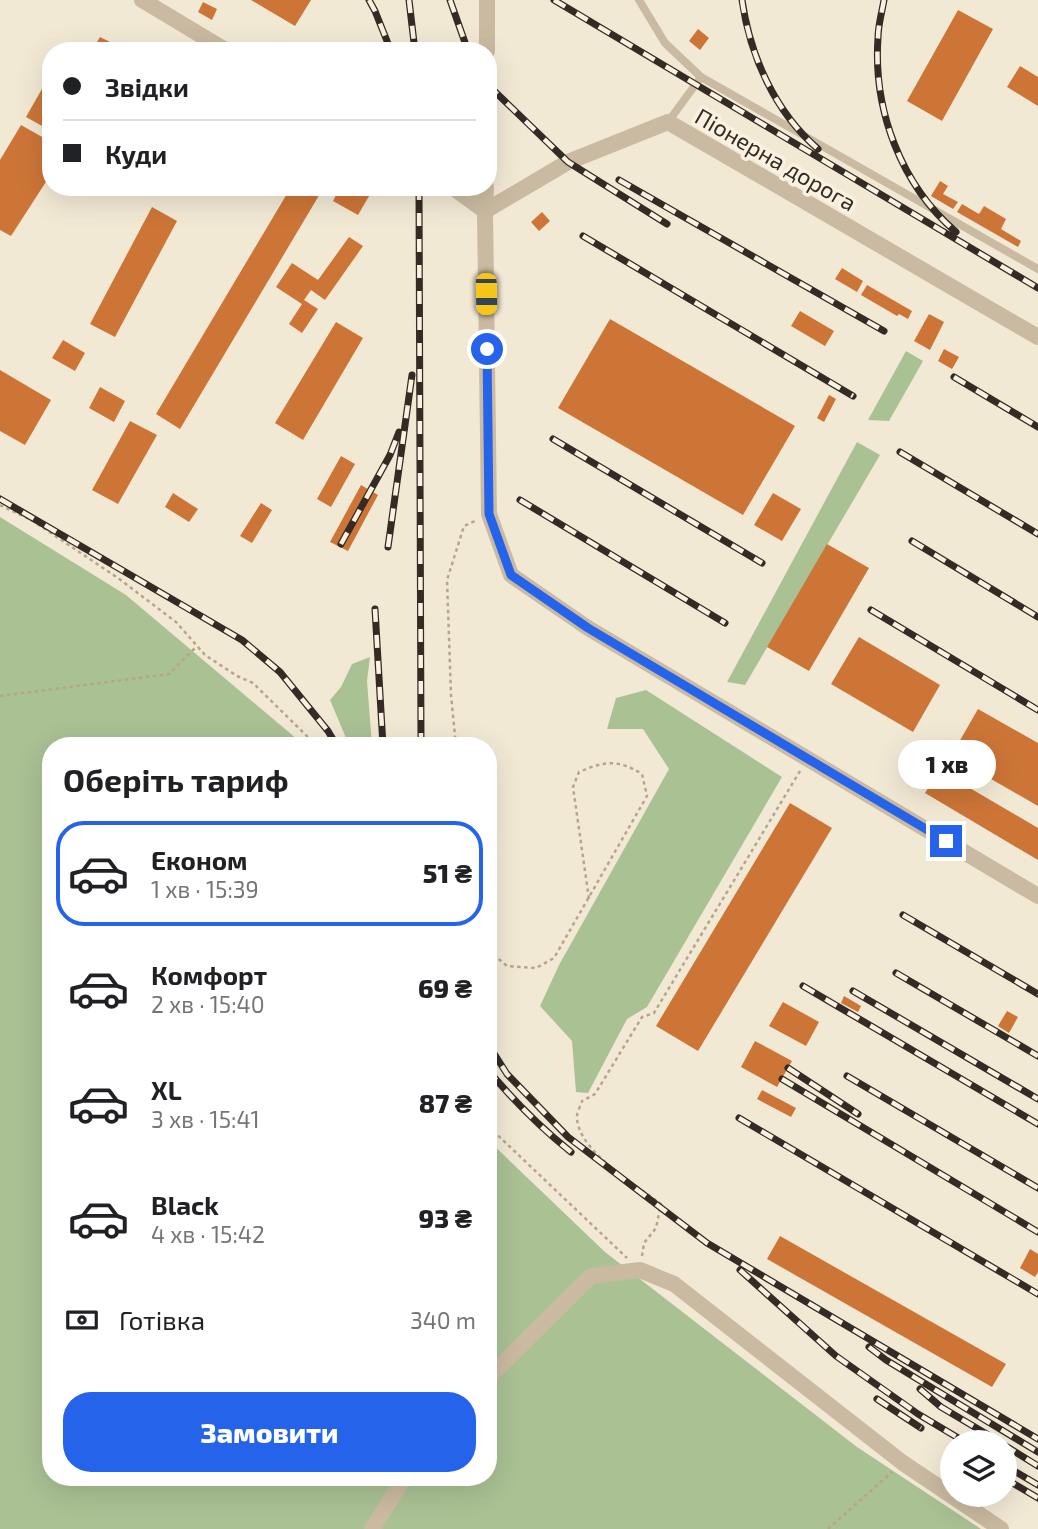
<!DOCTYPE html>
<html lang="uk">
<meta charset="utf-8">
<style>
body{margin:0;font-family:"Exo 2",sans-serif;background:#f6f6f6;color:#202124;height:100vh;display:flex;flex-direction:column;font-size:26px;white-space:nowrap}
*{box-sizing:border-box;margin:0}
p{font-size:23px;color:#757577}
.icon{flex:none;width:38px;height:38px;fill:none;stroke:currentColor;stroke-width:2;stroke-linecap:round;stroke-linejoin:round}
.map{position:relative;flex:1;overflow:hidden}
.side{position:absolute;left:42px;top:737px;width:455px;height:749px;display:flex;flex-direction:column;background:#fff;border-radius:28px;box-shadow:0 7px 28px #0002}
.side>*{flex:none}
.top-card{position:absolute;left:42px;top:42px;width:455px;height:154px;border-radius:28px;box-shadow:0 7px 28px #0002;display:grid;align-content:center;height:154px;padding:0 21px;background:#fff}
.buttons{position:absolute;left:940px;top:1430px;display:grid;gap:14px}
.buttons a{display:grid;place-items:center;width:77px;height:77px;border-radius:50%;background:#fff;box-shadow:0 7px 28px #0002;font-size:35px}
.end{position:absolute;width:32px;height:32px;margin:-16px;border:9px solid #2563eb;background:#fff;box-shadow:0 0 0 4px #fff}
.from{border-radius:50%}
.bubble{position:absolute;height:49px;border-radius:24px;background:#fff;box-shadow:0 7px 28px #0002;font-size:23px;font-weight:800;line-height:49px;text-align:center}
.car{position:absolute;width:21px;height:42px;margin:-21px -10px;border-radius:9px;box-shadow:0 0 5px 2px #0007;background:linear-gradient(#f5c518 24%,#345 0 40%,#f5c518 0 76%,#345 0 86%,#f5c518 0)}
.top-card b{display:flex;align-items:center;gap:24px;height:66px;font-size:26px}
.top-card b+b{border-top:2px solid #e0e0e0}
.top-card i{width:18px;height:18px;background:#202124}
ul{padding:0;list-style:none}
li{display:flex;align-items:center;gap:21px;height:105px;margin:0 14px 10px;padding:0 7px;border:4px solid transparent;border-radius:28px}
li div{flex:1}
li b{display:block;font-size:26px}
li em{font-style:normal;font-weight:800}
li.selected{border-color:#2563eb}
li>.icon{width:63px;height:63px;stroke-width:1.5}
h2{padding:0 21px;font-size:32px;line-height:84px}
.pay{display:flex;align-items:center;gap:18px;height:77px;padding:0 21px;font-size:26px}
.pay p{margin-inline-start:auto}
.action{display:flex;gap:14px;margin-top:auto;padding:14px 21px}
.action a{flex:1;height:80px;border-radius:28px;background:#2563eb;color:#fff;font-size:28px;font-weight:800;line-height:80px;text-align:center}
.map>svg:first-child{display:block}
.green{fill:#aac194}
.building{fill:#cd7537}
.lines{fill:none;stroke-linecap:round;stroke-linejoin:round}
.path{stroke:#b6a58b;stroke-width:2.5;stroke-dasharray:3.5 3.5;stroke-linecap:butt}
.lane{stroke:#cabaa1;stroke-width:8}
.street{stroke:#cabaa1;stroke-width:16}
.rail-casing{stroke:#332b24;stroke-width:7}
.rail{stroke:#faf2e1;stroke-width:4.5;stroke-dasharray:13;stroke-linecap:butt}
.route{stroke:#2563eb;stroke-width:9}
.labels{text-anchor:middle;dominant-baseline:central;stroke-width:7;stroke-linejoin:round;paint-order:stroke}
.street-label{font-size:23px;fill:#332b24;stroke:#faf2e1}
</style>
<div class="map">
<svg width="1038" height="1529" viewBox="0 0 1038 1529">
<rect width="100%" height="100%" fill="#f2e9d5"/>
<!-- green -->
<path class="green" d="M906,351L923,361L889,421L868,420Z
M857,442L880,455L745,685L727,682Z
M0,517L126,595L304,745L51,746V1477H488V1140L605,1252L857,1447L981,1529H0Z
M370,657L367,681L372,745H349L330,700L341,687L352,664Z
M646,690L782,777L647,1007L627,1019L588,1093L576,1092L572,1041L540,1006L559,965L669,769L643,729H607L616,698Z"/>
<!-- building -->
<path class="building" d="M251,0H311L295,26Z
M203,2L217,9L212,20L198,12Z
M958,10L993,29L942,121L907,101Z
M698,29L709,38L700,50L689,41Z
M100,37L114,44L111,51H92Z
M1020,66L1038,77V106L1007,87Z
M51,73V131L26,117Z
M21,125L51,142V174L11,236L0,230V160Z
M940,181L948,186L943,194L958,202L953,209L931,196Z
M291,187H324L180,429L156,414Z
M340,187H365L372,191L358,215L333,201Z
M962,204L979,214L984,206L1006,219L1001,229L1021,241L1018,247L957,212Z
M152,207L177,221L115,337L90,324Z
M542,212L550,221L539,231L531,222Z
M349,237L363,246L325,300L311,290L304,300L318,309L302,333L289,324L302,304L276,287L292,263L318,280Z
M842,268L863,281L857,292L835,279Z
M867,285L912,311L908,319L899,314L897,316L861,295Z
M800,311L834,331L825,346L791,326Z
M929,314L944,322L930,350L914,341Z
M610,319L795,426L743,515L558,408Z
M336,322L363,338L303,440L275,423Z
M63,340L85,353L75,371L52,358Z
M944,349L959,357L952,369L938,361Z
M0,370L51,400L25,445L0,431Z
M100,387L125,401L114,422L89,408Z
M829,395L836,399L824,422L817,418Z
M130,421L157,435L118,504L92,490Z
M341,456L355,464L331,507L317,499Z
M361,485L378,495L348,551L330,542Z
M173,493L198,509L189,522L165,507Z
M773,493L801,509L782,541L754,525Z
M261,503L272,510L252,543L240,536Z
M827,544L869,568L809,671L767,647Z
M859,637L940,685L913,732L831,684Z
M978,709L1038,743V806L951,756Z
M939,770L1038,828V860L925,793Z
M790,803L832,828L698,1051L656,1026Z
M844,996L861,1006L858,1012L841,1003Z
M783,1002L819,1022L806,1046L769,1026Z
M1007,1011L1018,1017L1009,1033L998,1026Z
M755,1041L792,1061L777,1087L741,1067Z
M762,1090L796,1108L791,1117L757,1099Z
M780,1236L1006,1364L992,1387L767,1259Z
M1030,1249L1038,1254V1272L1035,1277L1020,1268Z"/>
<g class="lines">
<!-- path -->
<path class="path" d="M0,505L33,521L118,578L176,622L205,655L237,676L253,683L317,746
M0,696L169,674L196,647
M456,746L451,695L447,580L464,526L477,520
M488,950L507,966L536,968L554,958L647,796L642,774C618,759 604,761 579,772L573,787L589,899
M488,1126L627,1258
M642,1256L644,1243L656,1228L661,1204C637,1186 576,1150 577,1116C577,1112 581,1105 582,1101L595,1094L642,1017L654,1013L800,771
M828,1529L892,1472"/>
<!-- lane -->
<path class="lane" d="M639,0L665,43L701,77L668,122
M701,77L1038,269"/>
<!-- street -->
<path class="street" d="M142,0L227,51
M487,0V51
M488,119V134
M452,187L485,211L489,514L511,575L588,628L1038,896
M485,211L568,162L668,122L1038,337
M485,211L486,187
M488,1378L591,1276L640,1270L674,1284L903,1463L1001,1529
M372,1529L405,1477"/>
<defs>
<path id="rail" d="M369,0L375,11L391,51
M409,0L415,51
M450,0L468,51
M554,0L1038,288
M742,0C750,56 775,112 818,149
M884,0C882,12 878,25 878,38C873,110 901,185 956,232
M488,85L568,162L667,224
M619,180L884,331
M419,187L421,746
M583,236L853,396
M954,377L1038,427
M553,439L762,563
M900,452L1038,534
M0,499L242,640L280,672L328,731L337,746
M520,500L725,623
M912,541L1038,617
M341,544L390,455L399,432
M388,547L412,375
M375,609L383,746
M871,610L1038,710
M903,915L1038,994
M896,973L1038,1056
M803,986L1038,1124
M853,991L1038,1099
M488,1044L507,1074L568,1137L707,1243L1038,1439
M788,1068L858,1114
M488,1070C513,1100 540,1127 571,1152
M847,1076L1038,1188
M782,1079L1038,1232
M739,1118L1038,1294
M740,1270L836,1356L918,1414L965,1442
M869,1347L886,1360L1038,1452
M920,1389L941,1407L1000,1442
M877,1399L921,1428
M1004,1445L1038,1466
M1004,1465L1038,1485
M1004,1478L1038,1498"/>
</defs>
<!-- rail casing -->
<use href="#rail" class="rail-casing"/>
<!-- rail -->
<use href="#rail" class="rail"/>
</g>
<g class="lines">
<!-- route -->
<path class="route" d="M487,349L489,514L511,575L588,628L946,841"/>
</g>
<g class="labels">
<!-- street labels -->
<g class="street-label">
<text transform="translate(776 159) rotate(30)">Піонерна дорога</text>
</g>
</g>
</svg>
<div class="buttons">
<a><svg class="icon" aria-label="layers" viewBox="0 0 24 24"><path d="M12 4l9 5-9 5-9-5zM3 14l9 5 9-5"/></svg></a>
</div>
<i class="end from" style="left:487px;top:349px"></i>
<i class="end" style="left:946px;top:841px"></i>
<div class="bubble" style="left:898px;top:740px;width:98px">1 хв</div>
<i class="car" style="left:486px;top:294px;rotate:179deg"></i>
<div class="top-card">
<b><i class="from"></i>Звідки</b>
<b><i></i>Куди</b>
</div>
<section class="side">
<h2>Оберіть тариф</h2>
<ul>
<li class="selected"><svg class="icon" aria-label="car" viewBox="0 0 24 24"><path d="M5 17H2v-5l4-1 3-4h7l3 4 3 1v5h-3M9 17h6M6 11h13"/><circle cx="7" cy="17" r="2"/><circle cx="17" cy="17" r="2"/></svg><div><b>Економ</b><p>1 хв · 15:39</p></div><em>51 ₴</em></li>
<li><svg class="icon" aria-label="car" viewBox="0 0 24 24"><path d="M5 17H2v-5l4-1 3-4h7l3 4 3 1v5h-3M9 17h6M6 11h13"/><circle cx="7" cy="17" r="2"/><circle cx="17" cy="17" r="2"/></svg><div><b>Комфорт</b><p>2 хв · 15:40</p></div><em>69 ₴</em></li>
<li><svg class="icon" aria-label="car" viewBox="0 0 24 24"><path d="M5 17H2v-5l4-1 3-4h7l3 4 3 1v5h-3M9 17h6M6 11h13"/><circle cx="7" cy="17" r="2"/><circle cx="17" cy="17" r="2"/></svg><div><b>XL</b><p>3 хв · 15:41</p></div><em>87 ₴</em></li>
<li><svg class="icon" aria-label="car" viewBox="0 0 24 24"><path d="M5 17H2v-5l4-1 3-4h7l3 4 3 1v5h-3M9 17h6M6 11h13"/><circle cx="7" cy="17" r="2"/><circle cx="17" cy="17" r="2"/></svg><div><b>Black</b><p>4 хв · 15:42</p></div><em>93 ₴</em></li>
</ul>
<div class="pay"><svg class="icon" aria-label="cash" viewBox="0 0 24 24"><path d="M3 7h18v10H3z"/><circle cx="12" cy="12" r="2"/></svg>Готівка<p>340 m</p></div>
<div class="action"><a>Замовити</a></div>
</section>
</div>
